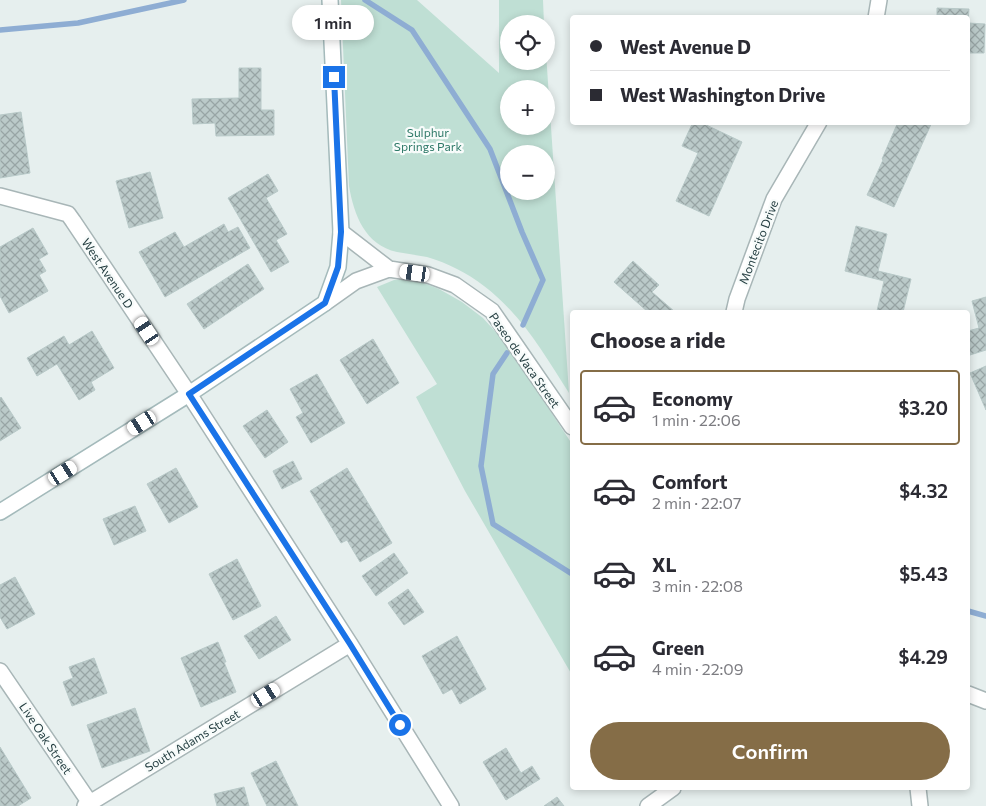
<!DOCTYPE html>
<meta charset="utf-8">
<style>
body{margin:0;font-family:Commissioner,sans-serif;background:#f2f2f3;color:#2b2b33;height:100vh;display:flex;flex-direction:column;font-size:19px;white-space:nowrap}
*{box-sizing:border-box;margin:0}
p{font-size:16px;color:#7c7c81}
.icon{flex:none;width:28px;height:28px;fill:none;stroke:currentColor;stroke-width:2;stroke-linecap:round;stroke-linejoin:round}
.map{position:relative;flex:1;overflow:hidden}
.details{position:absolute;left:570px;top:310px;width:400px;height:480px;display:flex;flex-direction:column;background:#fff;border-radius:5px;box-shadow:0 2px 8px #0003}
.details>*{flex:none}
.guide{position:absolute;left:570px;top:15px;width:400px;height:110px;border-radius:5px;box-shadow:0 2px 8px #0003;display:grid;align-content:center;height:110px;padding:0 20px;background:#fff}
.controls{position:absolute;left:500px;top:15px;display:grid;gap:10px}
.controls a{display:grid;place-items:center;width:55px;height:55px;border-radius:50%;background:#fff;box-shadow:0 2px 8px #0003;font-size:25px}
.end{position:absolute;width:22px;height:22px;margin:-11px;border:6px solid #1a73e8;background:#fff;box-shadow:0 0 0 2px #fff}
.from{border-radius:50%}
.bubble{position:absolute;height:35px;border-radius:18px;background:#fff;box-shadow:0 2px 8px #0003;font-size:16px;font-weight:600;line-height:35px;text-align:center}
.car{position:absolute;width:15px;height:30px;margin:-15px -8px;border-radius:6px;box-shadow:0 0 4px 1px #0007;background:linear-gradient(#fff 24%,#345 0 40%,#fff 0 76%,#345 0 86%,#fff 0)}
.guide b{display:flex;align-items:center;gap:18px;height:48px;font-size:19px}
.guide b+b{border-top:1px solid #e1e1e2}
.guide i{width:12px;height:12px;background:#2b2b33}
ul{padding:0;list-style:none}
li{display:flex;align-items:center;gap:15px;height:75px;margin:0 10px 8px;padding:0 10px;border:2px solid transparent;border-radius:5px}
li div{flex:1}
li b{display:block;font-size:19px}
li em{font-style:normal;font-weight:600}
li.current{border-color:#856d47}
li>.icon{width:45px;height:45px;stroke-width:1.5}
h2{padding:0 20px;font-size:22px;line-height:60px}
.button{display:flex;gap:10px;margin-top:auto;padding:10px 20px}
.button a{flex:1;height:58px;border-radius:30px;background:#856d47;color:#fff;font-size:20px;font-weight:600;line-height:58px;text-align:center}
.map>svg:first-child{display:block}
.park{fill:#bfdfd4;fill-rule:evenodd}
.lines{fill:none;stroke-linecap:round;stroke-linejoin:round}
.stream{stroke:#8eadd3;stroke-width:5.5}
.building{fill:url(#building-cross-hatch);stroke:#b8c9c8}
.street-casing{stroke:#a8b6b7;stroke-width:18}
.secondary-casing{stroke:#a4babb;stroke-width:18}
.street{stroke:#fff;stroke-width:15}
.secondary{stroke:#fff;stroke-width:15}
.route{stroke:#1a73e8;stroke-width:6}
.labels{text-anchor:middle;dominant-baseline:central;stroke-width:4.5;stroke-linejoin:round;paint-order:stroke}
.park-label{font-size:12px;fill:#2e7968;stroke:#f7fbfa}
.street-label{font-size:12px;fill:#243e41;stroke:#f7fbfa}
</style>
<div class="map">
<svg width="986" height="806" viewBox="0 0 986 806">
<defs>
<pattern id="building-cross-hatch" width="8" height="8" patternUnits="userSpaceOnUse" patternTransform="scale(1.25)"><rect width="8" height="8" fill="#bbcac9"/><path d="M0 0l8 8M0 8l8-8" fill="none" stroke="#98a5a5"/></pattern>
</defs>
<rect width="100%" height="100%" fill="#e6efee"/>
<!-- park -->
<path class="park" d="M341,0H417L499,73V0H543L544,24H509V61H546V53L569,393C544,354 522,315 484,286C467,273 448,263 427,257C417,255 407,254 397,252C365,245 354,215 349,186ZM509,89H546V126H509ZM509,154H546V191H509Z
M407,279L421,282L439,289L462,302L483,318L502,339L514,356L572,444V675L465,491L416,397L437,384L377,287L394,280Z"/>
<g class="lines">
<!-- stream -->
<path class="stream" d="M365,0L412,30L490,149L522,232L543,280L523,325
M0,30L78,23L184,0
M507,353L493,374L481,466L493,524L572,574
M968,611L986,616"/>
</g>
<!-- building -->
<path class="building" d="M937,8L969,9L968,23L985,24L984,53H968V18H937Z
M239,68H261V110H274V135L216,136L215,123L193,124L192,99L239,98Z
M21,112L30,173L0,178V115Z
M693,122H700L742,142L709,216L676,201L698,153L682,146Z
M898,122H932L894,207L867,195L883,160L882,159Z
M150,172L163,218L129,228L116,181Z
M268,174L278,191L266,198L287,234L276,240L289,262L271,272L228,198Z
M224,224L228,232L238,227L250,248L165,297L139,252L175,232L184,247Z
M856,226L887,234L878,271L911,279L903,312L877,311L884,281L845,271Z
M33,228L48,254L39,259L46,271L39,275L48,291L9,313L0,296V247Z
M633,261L659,285L652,292L675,312H648L614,282Z
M248,264L264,289L204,329L187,304Z
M986,297V350L970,355L968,348V331L979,328L972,301Z
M92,331L114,368L91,382L95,390L79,400L57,364L37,376L27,358L64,336L69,345Z
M373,339L399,383L367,404L340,360Z
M986,366V410L970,373Z
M317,374L345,423L311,443L296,417L303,413L290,389Z
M1,397L21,428L0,441V398Z
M267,410L288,442L265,458L243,426Z
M293,461L302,479L282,489L273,471Z
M176,468L198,507L169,523L147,484Z
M347,468L392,543L360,562L347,540L341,543L310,491Z
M135,506L146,531L114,545L103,519Z
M394,553L408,573L376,596L362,576Z
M237,559L261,606L233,620L209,574Z
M15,577L35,614L7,629L0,617V585Z
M408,589L424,612L404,625L388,603Z
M276,616L291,640L259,659L244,636Z
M457,636L486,689L460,704L452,689L443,694L422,656Z
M218,642L226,662H224L236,692L201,707L181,658Z
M94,658L107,693L72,706L63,682L73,678L69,667Z
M135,708L150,751L102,768L87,725Z
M0,747L31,798L18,806H0Z
M506,748L521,773L532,766L540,779L506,800L483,762Z
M276,761L298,806H267L251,773Z
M244,787L249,806H217L214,794Z
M557,797L564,806H544Z"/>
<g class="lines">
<defs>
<path id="street" d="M876,18L879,0
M0,196L68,214L73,221L189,394L350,644L451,806
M341,232L389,269L428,275L455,285L492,311L572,427
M325,303L356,281L389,269
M734,312L737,299L774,199L819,122
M0,671L92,806
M968,694L986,701
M918,788L920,806
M85,806L350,644
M648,806L673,788"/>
<path id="secondary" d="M0,512L189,394L325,303L338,267L341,232L330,0"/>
</defs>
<!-- street casing -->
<use href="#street" class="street-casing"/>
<!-- secondary casing -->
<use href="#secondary" class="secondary-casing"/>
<!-- street -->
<use href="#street" class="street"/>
<!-- secondary -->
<use href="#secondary" class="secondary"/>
</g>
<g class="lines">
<!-- route -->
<path class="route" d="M334,77L341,232L338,267L325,303L189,394L350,644L400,725"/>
</g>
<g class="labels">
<!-- park labels -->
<g class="park-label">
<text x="428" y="132">Sulphur<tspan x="428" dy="14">Springs Park</tspan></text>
</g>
<!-- street labels -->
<g class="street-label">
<text transform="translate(758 242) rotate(-69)">Montecito Drive</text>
<text transform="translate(108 273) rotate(56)">West Avenue D</text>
<text transform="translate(525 360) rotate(55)">Paseo de Vaca Street</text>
<text transform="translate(46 738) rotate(56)">Live Oak Street</text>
<text transform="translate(192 740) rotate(-31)">South Adams Street</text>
</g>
</g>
</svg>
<div class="controls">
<a><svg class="icon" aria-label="locate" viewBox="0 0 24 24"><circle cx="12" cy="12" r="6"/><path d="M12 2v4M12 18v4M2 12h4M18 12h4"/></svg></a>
<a>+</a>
<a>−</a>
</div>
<i class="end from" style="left:400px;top:725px"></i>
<i class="end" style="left:334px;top:77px"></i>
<div class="bubble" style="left:292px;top:5px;width:82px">1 min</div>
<i class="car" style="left:415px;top:273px;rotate:278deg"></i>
<i class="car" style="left:147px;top:331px;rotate:326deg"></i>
<i class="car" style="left:142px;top:423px;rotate:238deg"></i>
<i class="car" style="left:63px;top:473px;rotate:58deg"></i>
<i class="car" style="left:266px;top:695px;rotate:59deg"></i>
<div class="guide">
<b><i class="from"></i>West Avenue D</b>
<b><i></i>West Washington Drive</b>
</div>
<section class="details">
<h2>Choose a ride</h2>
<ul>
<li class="current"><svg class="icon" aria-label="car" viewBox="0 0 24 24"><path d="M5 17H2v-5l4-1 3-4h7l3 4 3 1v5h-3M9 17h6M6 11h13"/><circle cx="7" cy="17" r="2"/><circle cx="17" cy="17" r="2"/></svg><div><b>Economy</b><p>1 min · 22:06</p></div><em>$3.20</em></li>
<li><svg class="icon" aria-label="car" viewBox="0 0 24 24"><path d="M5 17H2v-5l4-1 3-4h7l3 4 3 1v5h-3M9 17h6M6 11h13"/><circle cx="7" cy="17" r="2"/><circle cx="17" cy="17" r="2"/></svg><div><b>Comfort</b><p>2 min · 22:07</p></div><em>$4.32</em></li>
<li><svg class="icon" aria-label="car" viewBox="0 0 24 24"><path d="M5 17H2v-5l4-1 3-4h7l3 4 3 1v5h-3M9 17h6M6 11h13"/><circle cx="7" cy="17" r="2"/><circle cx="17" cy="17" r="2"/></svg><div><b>XL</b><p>3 min · 22:08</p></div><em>$5.43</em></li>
<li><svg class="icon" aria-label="car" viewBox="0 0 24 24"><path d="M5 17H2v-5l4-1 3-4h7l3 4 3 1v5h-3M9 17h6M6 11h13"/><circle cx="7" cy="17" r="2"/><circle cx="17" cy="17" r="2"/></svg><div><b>Green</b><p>4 min · 22:09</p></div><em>$4.29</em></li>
</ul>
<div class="button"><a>Confirm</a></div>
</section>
</div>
